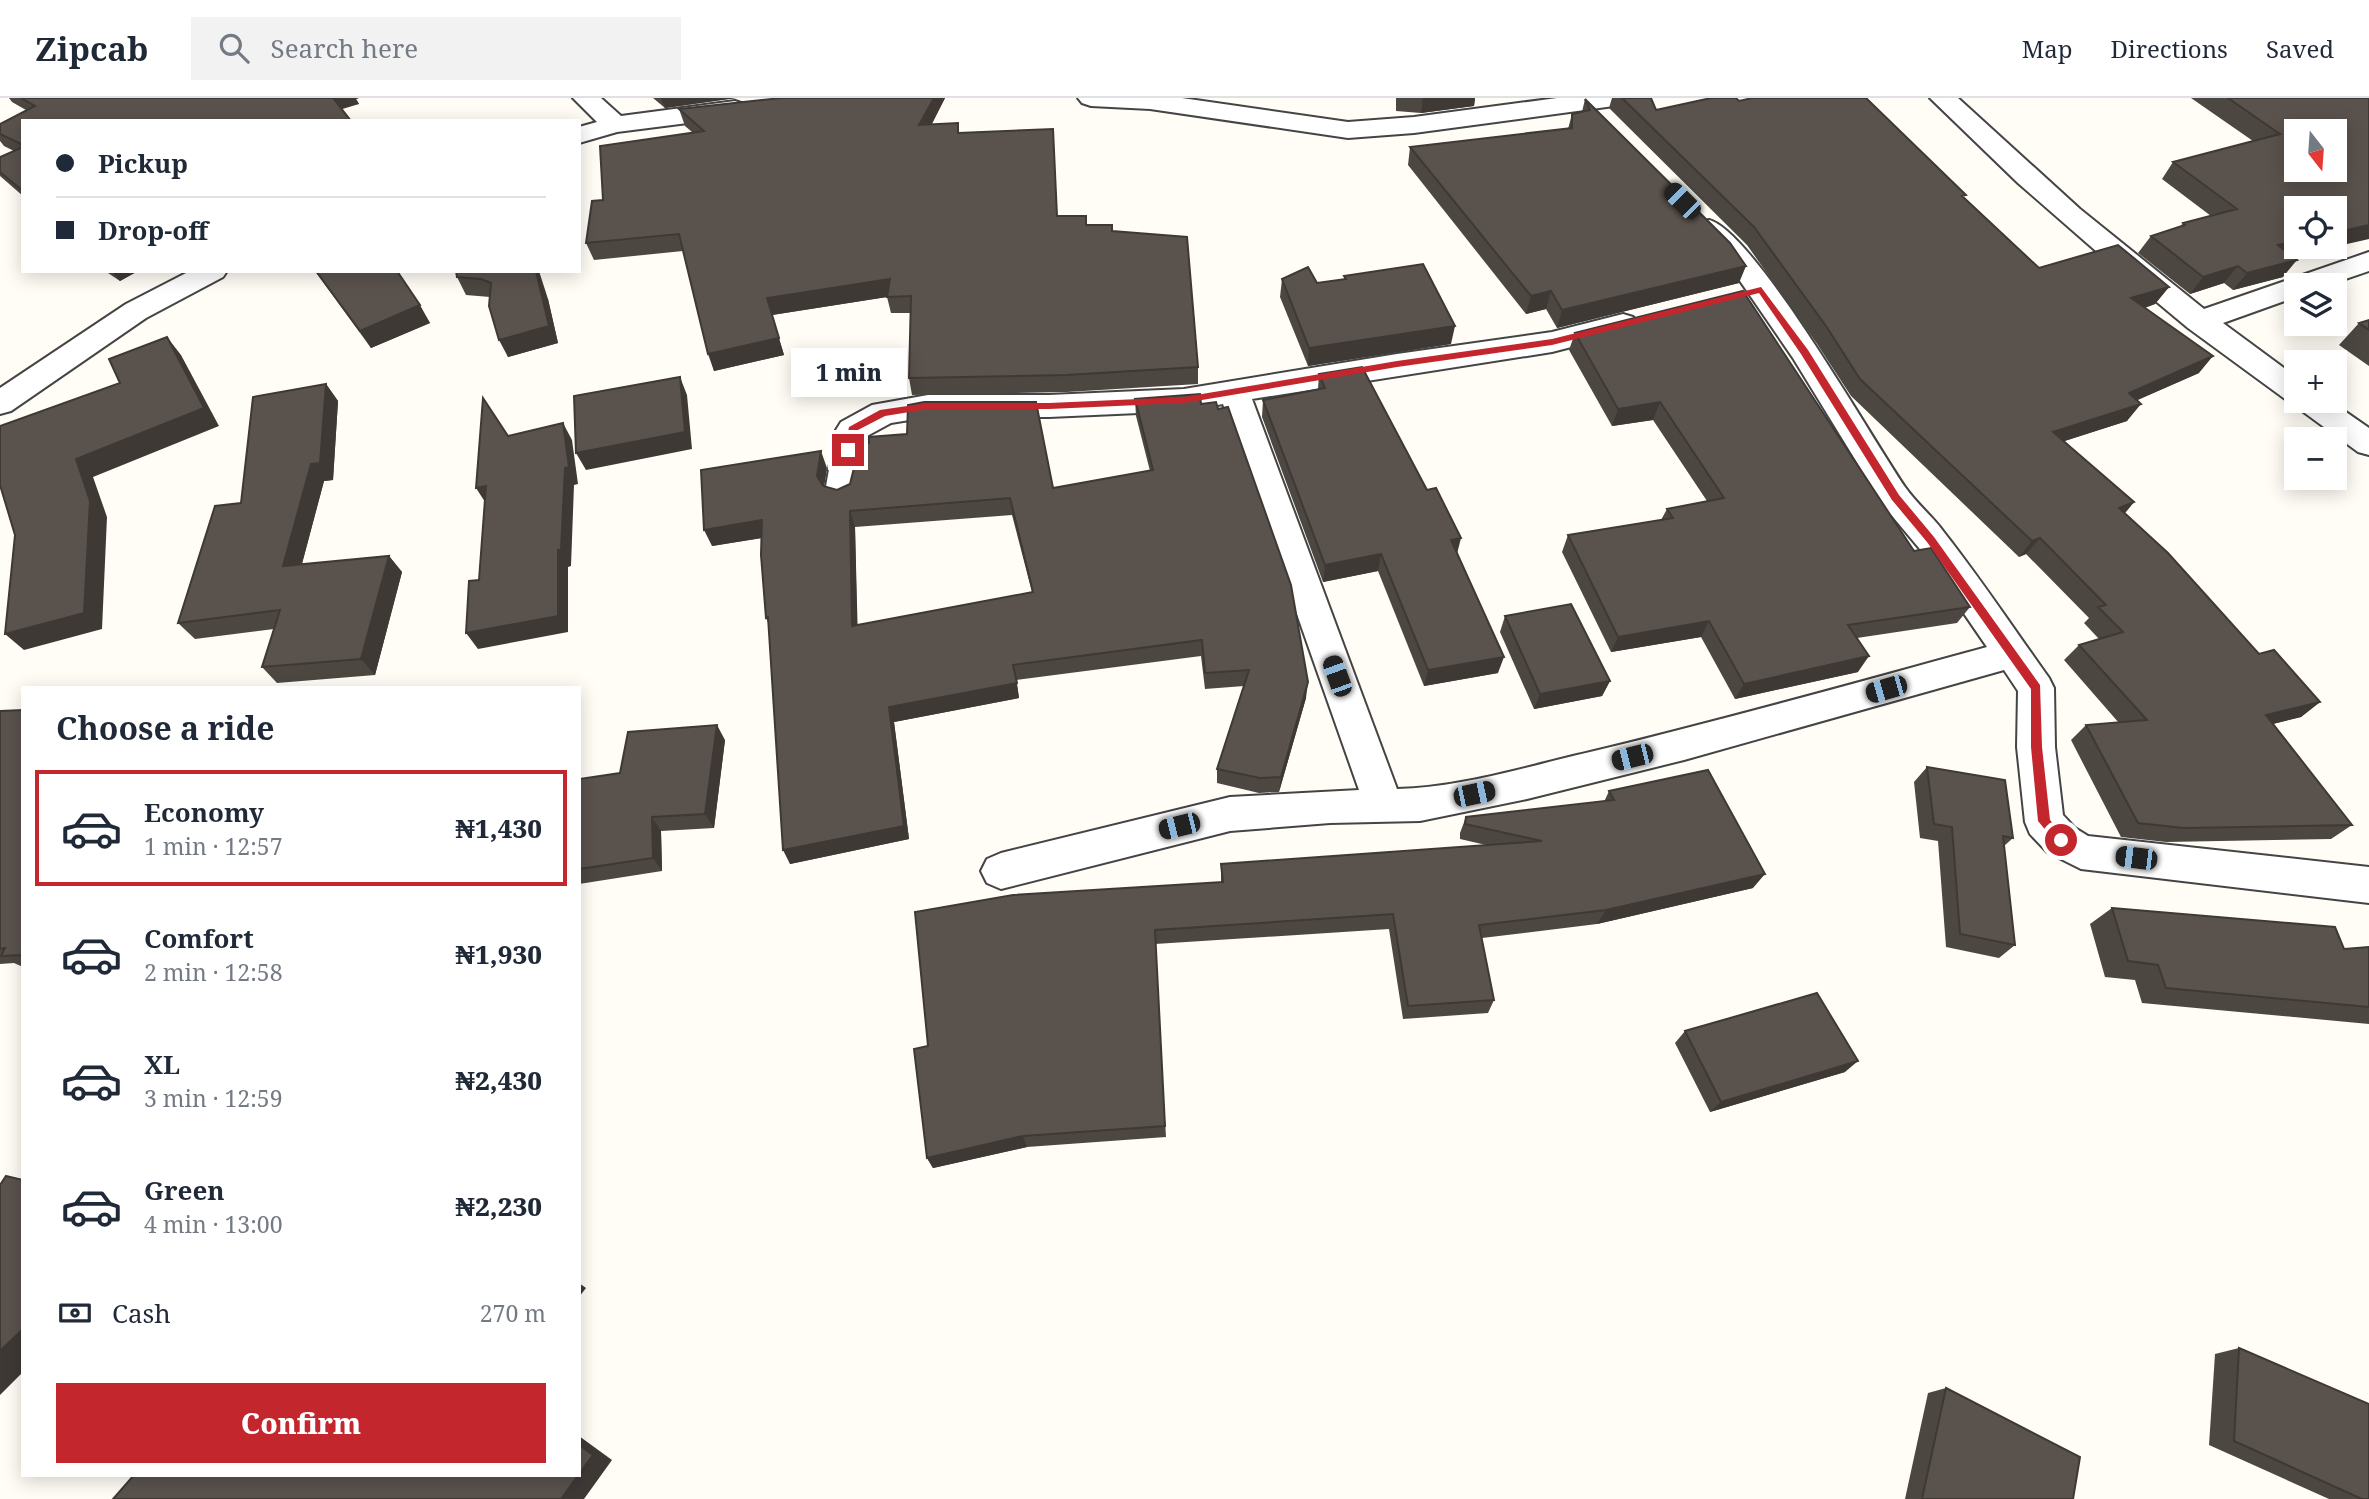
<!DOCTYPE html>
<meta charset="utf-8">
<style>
body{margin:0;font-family:"Noto Serif",serif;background:#f2f2f3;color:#1f2937;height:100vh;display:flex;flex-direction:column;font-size:26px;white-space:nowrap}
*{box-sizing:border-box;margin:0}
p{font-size:23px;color:#747a83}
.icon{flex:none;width:38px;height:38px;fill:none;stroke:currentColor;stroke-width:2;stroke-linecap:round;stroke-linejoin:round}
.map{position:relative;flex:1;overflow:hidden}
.details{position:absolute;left:21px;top:588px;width:560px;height:791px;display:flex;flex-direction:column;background:#fff;border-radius:0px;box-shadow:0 4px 18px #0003}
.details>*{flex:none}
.hud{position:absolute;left:21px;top:21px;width:560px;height:154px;border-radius:0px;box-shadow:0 4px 18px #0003;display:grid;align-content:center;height:154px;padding:0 35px;background:#fff}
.needle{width:46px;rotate:163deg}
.tools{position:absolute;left:2284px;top:21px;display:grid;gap:14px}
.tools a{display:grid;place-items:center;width:63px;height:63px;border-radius:0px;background:#fff;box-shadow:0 4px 18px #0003;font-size:35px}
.end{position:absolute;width:32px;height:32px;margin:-16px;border:9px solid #c4262e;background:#fff;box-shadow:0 0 0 4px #fff}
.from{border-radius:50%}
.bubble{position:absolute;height:49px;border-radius:0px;background:#fff;box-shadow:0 4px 18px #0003;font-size:23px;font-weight:800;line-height:49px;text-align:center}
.car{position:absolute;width:21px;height:42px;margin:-21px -10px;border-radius:9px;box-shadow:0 0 5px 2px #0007;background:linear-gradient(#222 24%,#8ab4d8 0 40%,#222 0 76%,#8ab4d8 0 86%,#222 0)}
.hud b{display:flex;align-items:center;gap:24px;height:66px;font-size:26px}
.hud b+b{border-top:2px solid #e0e1e3}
.hud i{width:18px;height:18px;background:#1f2937}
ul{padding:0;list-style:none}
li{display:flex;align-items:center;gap:21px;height:116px;margin:0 14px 10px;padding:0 21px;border:4px solid transparent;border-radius:0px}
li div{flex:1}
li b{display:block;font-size:26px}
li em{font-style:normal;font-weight:800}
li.active{border-color:#c4262e}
li>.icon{width:63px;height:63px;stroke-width:1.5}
h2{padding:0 35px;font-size:32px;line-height:84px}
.pay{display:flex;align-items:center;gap:18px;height:77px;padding:0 35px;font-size:26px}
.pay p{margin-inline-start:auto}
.action{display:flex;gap:14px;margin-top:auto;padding:14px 35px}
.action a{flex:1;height:80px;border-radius:0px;background:#c4262e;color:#fff;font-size:28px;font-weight:800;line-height:80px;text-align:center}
header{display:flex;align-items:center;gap:42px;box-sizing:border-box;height:98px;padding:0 35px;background:#fff;border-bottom:2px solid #e0e1e3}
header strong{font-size:33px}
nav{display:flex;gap:38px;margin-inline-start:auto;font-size:24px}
.search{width:490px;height:63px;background:#f2f2f3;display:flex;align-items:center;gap:18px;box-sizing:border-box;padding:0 24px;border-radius:0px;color:#747a83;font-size:26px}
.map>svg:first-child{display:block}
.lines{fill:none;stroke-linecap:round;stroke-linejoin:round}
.minor-casing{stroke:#444;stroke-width:4}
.minor{fill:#fff;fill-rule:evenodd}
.wall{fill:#4d4742;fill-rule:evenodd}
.shaded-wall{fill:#3f3936}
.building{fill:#5a524d;stroke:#3f3936;stroke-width:2;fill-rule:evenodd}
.route{fill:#c4262e}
</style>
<header>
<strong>Zipcab</strong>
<div class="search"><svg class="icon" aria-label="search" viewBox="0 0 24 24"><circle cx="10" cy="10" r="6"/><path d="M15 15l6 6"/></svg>Search here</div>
<nav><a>Map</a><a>Directions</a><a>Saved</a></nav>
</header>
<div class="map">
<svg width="2369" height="1401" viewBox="0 0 2369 1401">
<rect width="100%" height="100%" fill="#fffdf5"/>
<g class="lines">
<defs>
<path id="minor" d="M573,0H601L621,18L735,3L744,6L748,11L744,16L735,19L617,34L579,45V29L597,24Z
M1078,0H1182L1348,24L1414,19L1557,0H1627L1623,5L1614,8L1414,35L1348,40L1150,11L1091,8L1082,5Z
M1930,0H1958L2080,111L2204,211L2369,154V173L2328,187H2296V199L2223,225L2296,279V303H2330L2369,330V357L2358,354L2298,310L2294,304L2285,301L2188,230L2104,160L2018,85Z
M1709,122C1754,133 1872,341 1905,389C1916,405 1932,418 1943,433C1980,480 2014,531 2049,580L2054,590L2055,649L2063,717L2075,730L2088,738L2369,769V805L2081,771L2047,754L2030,736L2025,724L2017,649L2018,593L2004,572L1684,662L1527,701L1420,723L1330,725L1230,733L1001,791L987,785L981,773L987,761L1001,755L1230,699L1359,692L1223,306L1184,313L1049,319H928L891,325L867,338L857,394L853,402L841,406L829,402L825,394L836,332L841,324L872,307L928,297H1049L1184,291L1397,256L1552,234L1623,216L1633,219L1638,226L1633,233L1552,254L1252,301L1397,691C1460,690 1529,668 1590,654C1724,622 1855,585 1987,549L1919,450L1883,407L1793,260L1725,161L1695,130L1699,124Z
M190,173H227L223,179L146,220L11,313L0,316V290L126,206Z"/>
</defs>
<!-- minor casing -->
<use href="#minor" class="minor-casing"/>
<!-- minor -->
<use href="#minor" class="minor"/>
</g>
<!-- wall -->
<path class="wall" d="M9,0H359L356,1L359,6L23,23V98L0,78V59L14,53L4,48L0,43V26L26,12L12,4Z
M653,0H736L665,10Z
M945,0L932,26L960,35L1054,48L1057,118L1087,127H1112L1113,133L1198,269V286L1067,294L912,297L909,280L911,215H891L887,199L772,217L784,257L714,273L683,153L594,162L586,145L603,102L692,34L685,28L679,11Z
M1396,0H1475L1474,8L1421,15L1396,13Z
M1612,0H1651L1656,12L1739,3L1965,100L2039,170L2169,189L2155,206L2145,210L2199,275L2137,302L2127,323L2064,343L2134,404L2125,415L2259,556L2320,604L2301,619L2273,626L2352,727L2331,741L2166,744L2121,739L2071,642L2086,627L2119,625L2064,562L2079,547L2099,541L2084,525L2089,520L2026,456L2019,459L1851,298L1817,246L1747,147L1609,10Z
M2191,0H2369L2296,149H2334L2292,158L2283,179L2233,192L2224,185L2190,196L2138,155L2151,138L2180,129L2183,125L2211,118L2162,81L2173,64L2253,43Z
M1585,1L1739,185L1557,230L1546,211L1526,216L1408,67L1410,49L1568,31L1572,16L1582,14Z
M105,173H138L120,183Z
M315,173H397L430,225L371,250Z
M456,173L548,201L558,245L508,259L490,199L466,197L457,179Z
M1344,178L1451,246L1308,268L1280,199L1282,181L1317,185L1344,181Z
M2369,222V268L2339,247L2359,225Z
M1575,235L1914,453L1970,509L1957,525L1857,540L1858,574L1735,601L1701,539L1611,554L1562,454L1568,437L1661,422L1667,411L1707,403L1653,322L1612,328L1569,252Z
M1319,276L1457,455L1498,575L1424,588L1378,473L1323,484L1262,319L1263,302L1318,291Z
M326,286L338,303L333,382L324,383L302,466L389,458L402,474L375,577L277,585L262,569L274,531L195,541L178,525L241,405Z
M1135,301L1201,306L1306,600L1279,694L1259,695L1217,685V671L1244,588L1205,591L1201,558L1016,582L1019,600L894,624L909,741L790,766L769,527L766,520L761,440L712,448L827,370L824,388L837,392L850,386L907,336L1053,390L1150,373L1136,318ZM1012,417L1032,494L857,527L855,429Z
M1505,518L1610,583L1602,598L1534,611L1500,534Z
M23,612V869L14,865L0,866V613Z
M725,642L714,730L661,733L662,773L579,786V681L620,675Z
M1927,669L2013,740L2004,748L2015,847L1999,860L1946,849L1938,743L1920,740L1914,684Z
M1609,693L1753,790L1597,826L1482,840L1494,902L1488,915L1403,921L1389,831L1155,846L1166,1039L1027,1049L933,1070L927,1060L928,948L1221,784V766L1486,747L1460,741V735L1466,719L1604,704Z
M2112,810L2344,851L2369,849V926L2142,905L2135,882L2105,879L2090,826Z
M1685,933L1845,974L1710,1014L1675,945Z
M2239,1250L2369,1401H2329L2209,1347L2215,1256Z
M1946,1290L2073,1401H1905L1928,1295Z"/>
<!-- shaded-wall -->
<path class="shaded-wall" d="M332,0H359L356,1L359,6L339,12Z
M661,0H736L665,10Z
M934,0H945L922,44L919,27Z
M1423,0H1475L1474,8L1421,15Z
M2369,127V141L2334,149V135Z
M2296,143V149H2334L2264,164L2278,147Z
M2297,162L2283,179L2233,192L2247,175Z
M1746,168L1739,185L1557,230L1562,212Z
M2238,168L2224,185L2190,196L2203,179Z
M112,173H138L120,183Z
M536,173H539L548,201L558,245L508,259L499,242Z
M890,181L893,198L772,217L784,257L714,273L708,256L767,200Z
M2169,189L2155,206L2119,218L2131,200Z
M1551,193L1546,211L1526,216L1531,198Z
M420,207L430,225L371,250L360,233Z
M1455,228L1451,246L1308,268L1309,250Z
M167,239L181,257L219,328L93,379L107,419L102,531L24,552L5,536L76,361Z
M2213,258L2199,275L2115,312L2129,295Z
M680,279L687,297L692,351L586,372L576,355Z
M326,286L338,303L333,382L324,383L297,484L283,468Z
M1660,304L1653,322L1612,328L1618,311Z
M2141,306L2127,323L2040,351L2053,334Z
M563,325L572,342L578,386L574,387L571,468L568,469V534L478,551L466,535L558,452Z
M821,353L827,370L823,395L817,378Z
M486,388L487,407L476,390Z
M2134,404L2120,421L2119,410Z
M850,413L855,429L858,544L852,528Z
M762,422L768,439L712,448L704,432Z
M1461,440L1457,456L1451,442Z
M2040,440L2026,456L2019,459L2032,443Z
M1381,456L1378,473L1323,484L1325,467Z
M389,458L402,474L375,577L361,561Z
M1709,523L1701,539L1611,554L1618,539Z
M1869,558L1858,574L1735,601L1744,586Z
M1504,559L1498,575L1424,588L1428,572Z
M1610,583L1602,598L1534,611L1540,596Z
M1308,584L1306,600L1279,694L1281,679Z
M1017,585L1019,600L894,624L909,741L790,766L783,752L889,609Z
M2320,604L2301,619L2247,632L2266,617Z
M717,627L725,642L714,730L705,716Z
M652,719L661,733L662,773L653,760Z
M1765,776L1753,790L1597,826L1606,812Z
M1858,963L1845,974L1710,1014L1721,1004Z
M1023,1038L1027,1049L933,1070L927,1060Z
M579,1185L586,1190L579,1199Z
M23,1231V1274L0,1297V1253Z
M579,1338L612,1362L584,1401H561L578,1377H579Z"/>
<!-- building -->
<path class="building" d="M21,0H333L351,23H23V47L0,36V26L35,8Z
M781,0H934L919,27L958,25V35L1053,31L1057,118H1086V127H1112V133L1187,139L1198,269L1066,277L909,280L911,198L887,199L890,181L767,200L779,240L708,256L679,136L586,145L592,103L603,102L600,48L704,33L679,11Z
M1622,0H1651L1656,12L1711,0H1736L1739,3L1752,0H1866L1966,97L1962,98L2039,170L2118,147L2169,189L2131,200L2213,258L2129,295L2141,306L2053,334L2134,404L2119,410L2168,455L2259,556L2274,552L2320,604L2266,617L2352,727L2184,730L2138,725L2086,627L2147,622L2079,547L2123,534L2098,509L2106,507L2040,440L2032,443L1860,281L1826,228L1754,129Z
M2228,0H2369V127L2334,135V110H2296V143L2278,147L2297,162L2247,175L2238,168L2203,179L2151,138L2185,127L2183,125L2237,111L2173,64L2280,36ZM2296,33H2334V72H2296Z
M1585,1L1730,145L1746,168L1562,212L1551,193L1531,198L1410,49L1572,30V16L1590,12Z
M23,49V93L0,74V59Z
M1423,166L1455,228L1309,250L1282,181L1308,169L1317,185L1346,181L1344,178Z
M316,173H397L420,207L360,233Z
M456,173H536L549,228L499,242L489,208L491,185L481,181L457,179Z
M1743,193L1914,453L1931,450L1970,509L1848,527L1869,558L1744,586L1709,523L1618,539L1568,437L1673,420L1667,411L1724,400L1660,304L1618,311L1575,235Z
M2369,222V232L2359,225Z
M167,239L204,310L76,361L90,403L84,515L5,536L15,437L0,387V328L120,285L109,261Z
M1362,269L1427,392L1436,390L1461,440L1451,442L1504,559L1428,572L1381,456L1325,467L1263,302L1325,290L1319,276Z
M680,279L685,334L576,355L574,298Z
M326,286L320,365L311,366L283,468L389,458L361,561L262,569L280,512L178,525L215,408L241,405L253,299Z
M1200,296L1201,306L1216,304L1218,311L1228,309L1291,487L1308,584L1281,679L1260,680L1217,671L1249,572L1205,575L1202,542L1013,567L1017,585L889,609L904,728L783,752L768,519L766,520L761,457L762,422L704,432L701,372L821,353L817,378L823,388L837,392L850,386L860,346L869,345V339L907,336L908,307L924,304H1036L1053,390L1153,372L1135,301ZM1010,400L1033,494L852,528L850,413Z
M483,300L508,338L563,325L569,369L565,370L561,452H558V518L466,535L469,483L479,482L486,388L476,390Z
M1571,506L1610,583L1540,596L1505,518Z
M23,612V857L1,858L5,850L0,851V613Z
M717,627L705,716L652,719L653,760L579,771V681L620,675L628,634Z
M1927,669L2005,682L2013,740L2003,738L2015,847L1960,836L1952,729L1934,726Z
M1708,672L1765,776L1606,812L1479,827L1494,902L1408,908L1393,816L1155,832L1165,1028L1023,1038L927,1060L914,951L928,948L915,814L1013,797L1223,784L1221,766L1542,743L1465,726L1466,719L1614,702L1609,693Z
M2112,810L2335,829L2344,851L2369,849V909L2166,890L2158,867L2128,863Z
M1817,895L1858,963L1721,1004L1685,933Z
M6,1078L23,1082V1231L0,1253V1087Z
M2239,1250L2369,1306V1401H2362L2234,1343Z
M1946,1290L2080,1359L2073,1401H1922Z
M579,1347L593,1357L579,1376Z
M134,1377H578L561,1401H113Z"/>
<!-- route -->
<path class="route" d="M1761,189L1808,252L1899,397L1934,439L2040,587L2042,649L2050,722L2065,739V746H2057L2038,723L2031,649V591L1927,444L1892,402L1801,256L1759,195L1552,247L1397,269L1184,305L1049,311H928L885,318L856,333L852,355L844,352L849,329L880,312L928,305H1049L1184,299L1397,263L1552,241Z"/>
</svg>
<div class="tools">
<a><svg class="needle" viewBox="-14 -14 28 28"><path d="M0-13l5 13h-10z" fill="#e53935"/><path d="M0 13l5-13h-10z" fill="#747a83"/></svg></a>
<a><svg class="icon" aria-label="locate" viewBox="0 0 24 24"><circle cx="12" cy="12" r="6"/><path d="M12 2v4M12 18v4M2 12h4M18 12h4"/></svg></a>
<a><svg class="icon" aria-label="layers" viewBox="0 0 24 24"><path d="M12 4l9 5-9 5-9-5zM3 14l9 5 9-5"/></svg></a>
<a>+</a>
<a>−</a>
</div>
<i class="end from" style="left:2061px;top:742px"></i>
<i class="end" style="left:848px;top:352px"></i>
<div class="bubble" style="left:791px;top:250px;width:116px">1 min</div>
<i class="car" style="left:1682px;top:103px;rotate:315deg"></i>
<i class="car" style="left:1337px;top:578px;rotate:340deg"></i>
<i class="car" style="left:1886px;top:591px;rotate:254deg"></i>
<i class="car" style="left:1632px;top:659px;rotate:256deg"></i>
<i class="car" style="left:1474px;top:696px;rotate:78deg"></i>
<i class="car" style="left:1179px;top:728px;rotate:256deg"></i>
<i class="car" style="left:2136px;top:760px;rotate:277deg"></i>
<div class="hud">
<b><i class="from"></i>Pickup</b>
<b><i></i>Drop-off</b>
</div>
<section class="details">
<h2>Choose a ride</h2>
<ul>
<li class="active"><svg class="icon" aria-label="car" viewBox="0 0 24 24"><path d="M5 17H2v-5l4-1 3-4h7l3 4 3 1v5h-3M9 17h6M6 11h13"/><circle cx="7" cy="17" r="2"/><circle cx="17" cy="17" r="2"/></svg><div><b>Economy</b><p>1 min · 12:57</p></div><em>₦1,430</em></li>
<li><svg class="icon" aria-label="car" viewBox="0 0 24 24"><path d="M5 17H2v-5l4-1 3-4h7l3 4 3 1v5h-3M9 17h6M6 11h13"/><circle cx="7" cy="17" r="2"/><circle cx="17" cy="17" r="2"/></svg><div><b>Comfort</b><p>2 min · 12:58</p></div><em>₦1,930</em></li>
<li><svg class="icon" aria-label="car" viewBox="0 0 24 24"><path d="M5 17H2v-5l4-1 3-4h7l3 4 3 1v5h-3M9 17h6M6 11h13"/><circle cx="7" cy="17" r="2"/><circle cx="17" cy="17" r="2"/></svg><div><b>XL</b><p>3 min · 12:59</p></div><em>₦2,430</em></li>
<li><svg class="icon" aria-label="car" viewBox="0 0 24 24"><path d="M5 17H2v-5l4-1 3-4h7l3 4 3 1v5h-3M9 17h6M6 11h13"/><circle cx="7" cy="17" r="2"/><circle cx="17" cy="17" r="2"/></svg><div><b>Green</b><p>4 min · 13:00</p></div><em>₦2,230</em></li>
</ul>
<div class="pay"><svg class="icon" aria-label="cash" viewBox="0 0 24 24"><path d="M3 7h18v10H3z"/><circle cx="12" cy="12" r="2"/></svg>Cash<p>270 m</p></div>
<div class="action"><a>Confirm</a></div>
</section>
</div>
